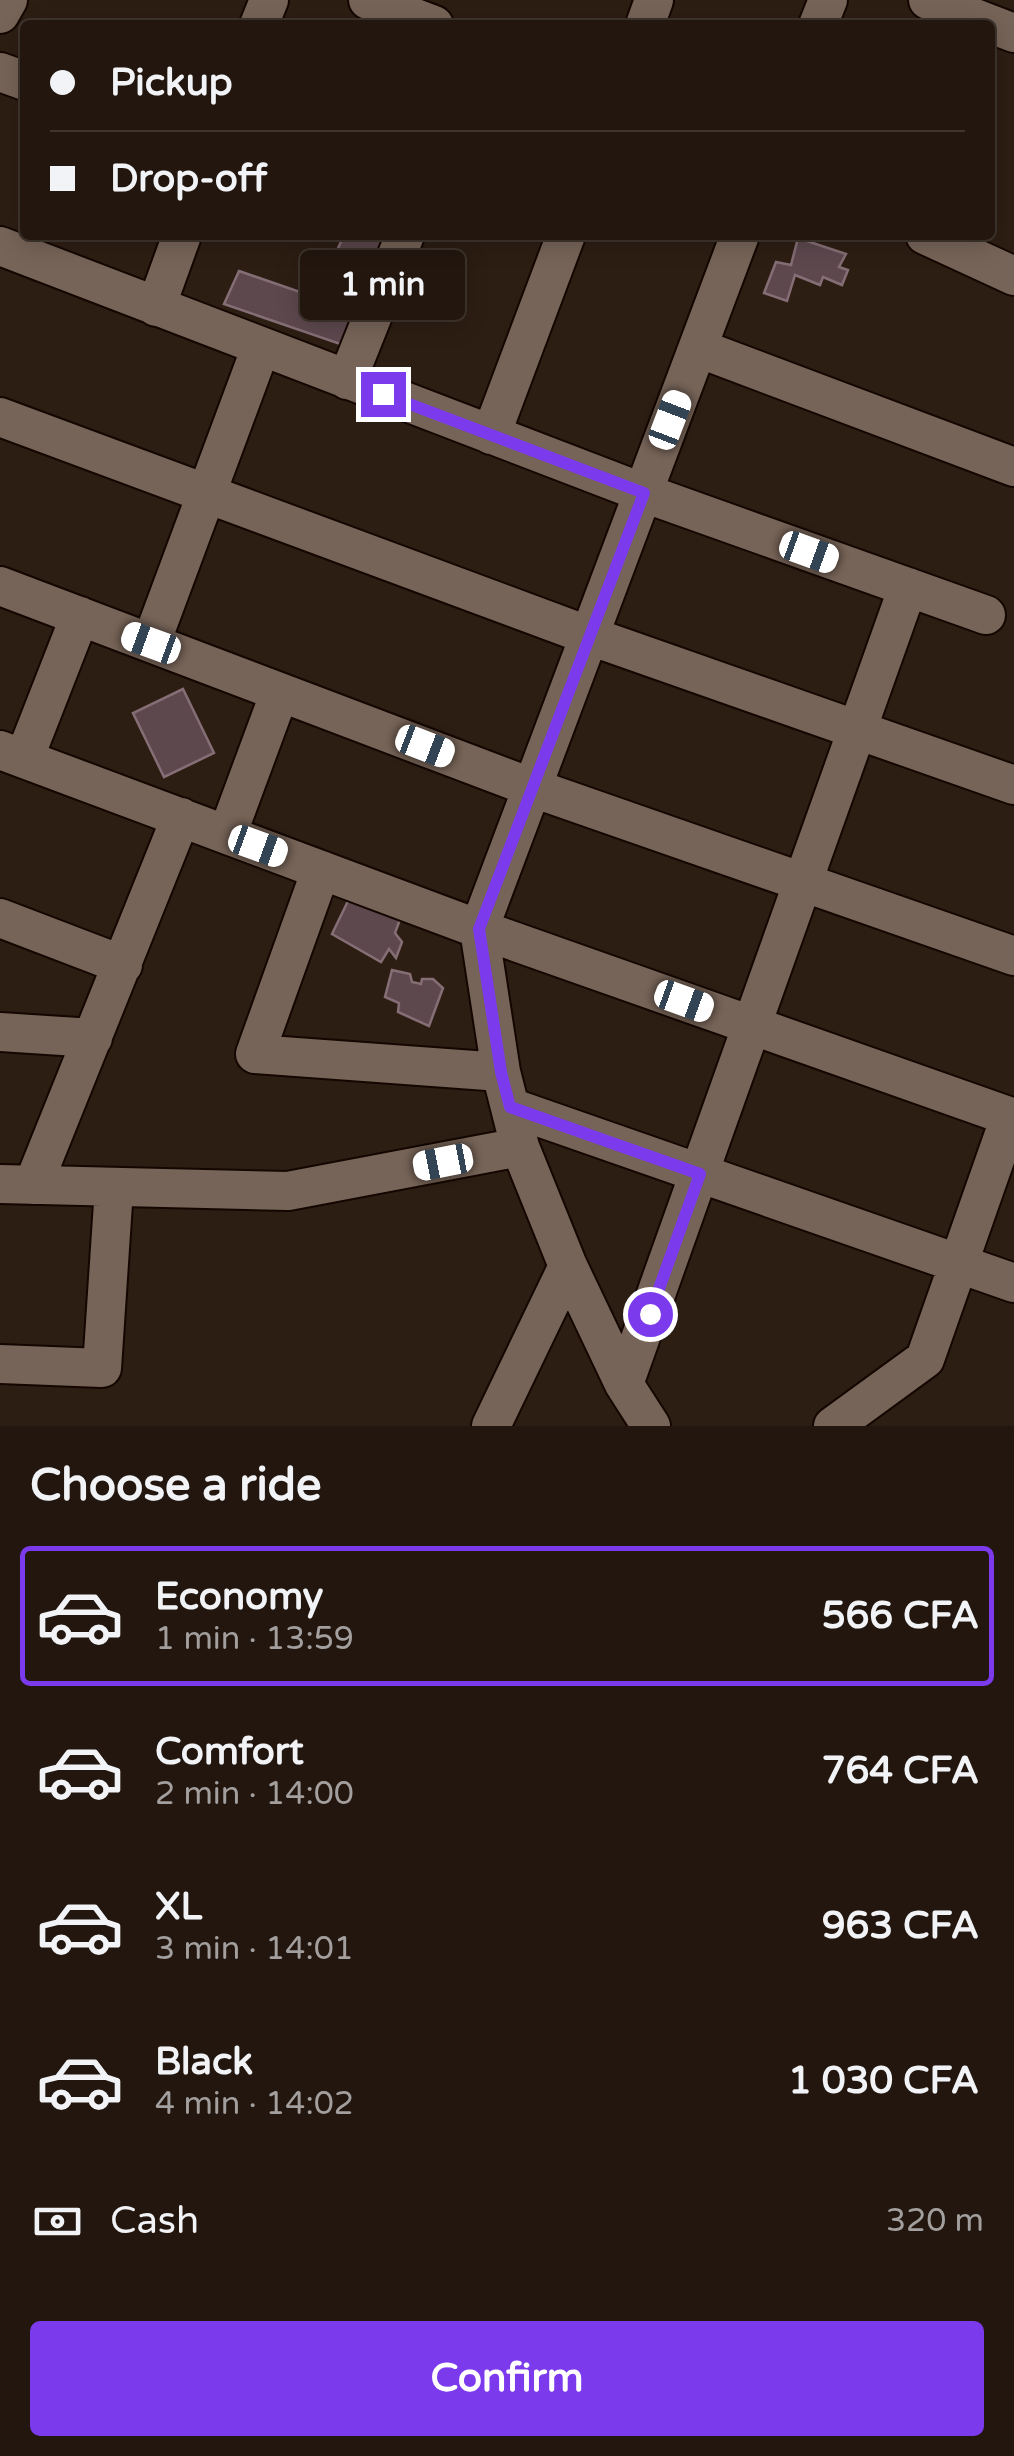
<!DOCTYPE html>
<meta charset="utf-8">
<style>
body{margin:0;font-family:"Varela Round",sans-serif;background:#2a1f17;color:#f1f3f6;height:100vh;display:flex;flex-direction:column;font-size:38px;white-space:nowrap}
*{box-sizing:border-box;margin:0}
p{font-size:32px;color:#a29f9e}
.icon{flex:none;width:55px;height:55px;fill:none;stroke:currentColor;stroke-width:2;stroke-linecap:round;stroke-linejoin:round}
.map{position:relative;height:1426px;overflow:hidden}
.sheet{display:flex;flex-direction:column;background:#22160e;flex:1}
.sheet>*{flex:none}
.guide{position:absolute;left:20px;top:20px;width:975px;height:220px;border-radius:10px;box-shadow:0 5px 25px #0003,0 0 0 2px #3f352e;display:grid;align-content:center;height:220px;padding:0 30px;background:#22160e}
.end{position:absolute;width:45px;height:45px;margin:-22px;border:12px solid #7c3aed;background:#fff;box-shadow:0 0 0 5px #fff}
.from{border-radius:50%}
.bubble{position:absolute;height:70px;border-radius:10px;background:#22160e;box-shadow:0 5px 25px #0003,0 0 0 2px #3f352e;font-size:32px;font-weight:700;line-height:70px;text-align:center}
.car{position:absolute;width:30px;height:60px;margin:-30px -15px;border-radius:12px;box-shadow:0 0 8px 2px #0007;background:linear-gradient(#fff 24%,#345 0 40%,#fff 0 76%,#345 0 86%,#fff 0)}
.guide b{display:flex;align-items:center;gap:35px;height:95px;font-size:38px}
.guide b+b{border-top:2px solid #3f352e}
.guide i{width:25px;height:25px;background:#f1f3f6}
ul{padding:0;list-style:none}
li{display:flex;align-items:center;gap:30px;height:140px;margin:0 20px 15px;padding:0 10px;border:5px solid transparent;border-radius:10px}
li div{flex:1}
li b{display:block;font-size:38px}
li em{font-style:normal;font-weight:700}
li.on{border-color:#7c3aed}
li>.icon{width:90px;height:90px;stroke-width:1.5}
h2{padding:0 30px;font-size:45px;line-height:120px}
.pay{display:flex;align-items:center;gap:25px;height:110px;padding:0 30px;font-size:38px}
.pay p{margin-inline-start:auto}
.action{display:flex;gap:20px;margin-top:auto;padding:20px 30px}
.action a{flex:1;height:115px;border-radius:10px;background:#7c3aed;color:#fff;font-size:40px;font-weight:700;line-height:115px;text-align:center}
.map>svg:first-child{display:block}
.building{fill:#5d484e;stroke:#856e75;stroke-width:2.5}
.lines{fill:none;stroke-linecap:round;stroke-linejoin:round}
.minor-casing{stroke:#140701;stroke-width:42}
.minor{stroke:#776458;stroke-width:38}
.route{stroke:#7c3aed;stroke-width:12}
</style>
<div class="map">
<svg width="1014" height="1426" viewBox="0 0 1014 1426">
<rect width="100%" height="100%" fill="#2d1e13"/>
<!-- building -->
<path class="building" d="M344,235H381L388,238L358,305L320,288Z
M798,238L846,254L839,267L848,270L842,285L823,277L820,285L795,275L787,301L764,293L776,262L791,265Z
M239,271L355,311L343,345L224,304Z
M183,689L214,753L164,777L133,713Z
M350,897L402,914L395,933L402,942L396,958L389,949L381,962L332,934Z
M392,970L410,974L412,982L421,984L422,979H433L443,988L429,1026L398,1012L399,1003L385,997Z"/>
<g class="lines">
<defs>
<path id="minor" d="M368,0L434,25
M928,0L1014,33
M0,14L8,0
M259,25L269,0
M645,25L654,0
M818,25L828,0
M0,72L25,81
M925,235L1014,276
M0,246L644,493L986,615
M156,307L182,235
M698,348L1014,467
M347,380L405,235
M0,417L590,636L1014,785
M491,435L566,235
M0,586L533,788L1014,956
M151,643L261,347
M0,750L479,929L1014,1118
M24,759L80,616
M227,835L280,692
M321,870L255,1054L501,1072
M0,918L123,965
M0,1032L93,1038
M510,1107L1014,1283
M0,1184L288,1191L520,1147
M33,1185L181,817
M0,1364L102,1368L114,1188
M624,1384L908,587
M491,1426L568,1266
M651,1426L624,1384L568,1266L520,1147L501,1072L479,929L740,235
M833,1426L925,1359L1010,1117"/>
</defs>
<!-- minor casing -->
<use href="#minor" class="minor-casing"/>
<!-- minor -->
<use href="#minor" class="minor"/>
</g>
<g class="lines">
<!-- route -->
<path class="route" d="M383,394L644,493L479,929L501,1072L510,1107L700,1174L650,1314"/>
</g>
</svg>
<i class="end from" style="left:650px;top:1314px"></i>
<i class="end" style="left:383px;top:394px"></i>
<div class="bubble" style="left:300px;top:250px;width:165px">1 min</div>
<i class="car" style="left:670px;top:420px;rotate:21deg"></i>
<i class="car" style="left:809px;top:552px;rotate:110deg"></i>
<i class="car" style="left:151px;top:643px;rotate:290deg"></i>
<i class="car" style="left:425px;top:746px;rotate:111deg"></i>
<i class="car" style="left:258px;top:846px;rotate:110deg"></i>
<i class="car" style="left:684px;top:1001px;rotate:110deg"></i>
<i class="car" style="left:443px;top:1162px;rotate:259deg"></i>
<div class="guide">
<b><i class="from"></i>Pickup</b>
<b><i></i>Drop-off</b>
</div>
</div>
<section class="sheet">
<h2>Choose a ride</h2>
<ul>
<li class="on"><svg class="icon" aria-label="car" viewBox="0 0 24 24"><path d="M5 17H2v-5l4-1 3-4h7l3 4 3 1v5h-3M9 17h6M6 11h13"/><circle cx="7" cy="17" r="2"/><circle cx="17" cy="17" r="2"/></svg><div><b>Economy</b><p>1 min · 13:59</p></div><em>566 CFA</em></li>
<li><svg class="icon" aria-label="car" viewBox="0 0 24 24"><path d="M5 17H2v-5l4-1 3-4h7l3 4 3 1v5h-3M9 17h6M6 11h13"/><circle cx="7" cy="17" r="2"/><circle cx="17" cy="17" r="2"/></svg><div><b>Comfort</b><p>2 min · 14:00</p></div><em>764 CFA</em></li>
<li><svg class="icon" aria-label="car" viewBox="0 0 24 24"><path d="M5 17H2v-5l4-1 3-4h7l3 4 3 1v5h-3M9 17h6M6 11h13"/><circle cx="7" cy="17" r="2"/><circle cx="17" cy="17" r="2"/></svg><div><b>XL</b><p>3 min · 14:01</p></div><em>963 CFA</em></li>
<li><svg class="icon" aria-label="car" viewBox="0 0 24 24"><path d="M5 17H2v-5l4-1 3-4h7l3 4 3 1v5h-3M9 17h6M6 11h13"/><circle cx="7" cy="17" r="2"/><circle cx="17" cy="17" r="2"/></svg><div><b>Black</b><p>4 min · 14:02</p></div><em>1 030 CFA</em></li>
</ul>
<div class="pay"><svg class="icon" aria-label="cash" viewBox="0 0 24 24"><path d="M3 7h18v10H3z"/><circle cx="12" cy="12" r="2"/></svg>Cash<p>320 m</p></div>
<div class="action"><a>Confirm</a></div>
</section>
